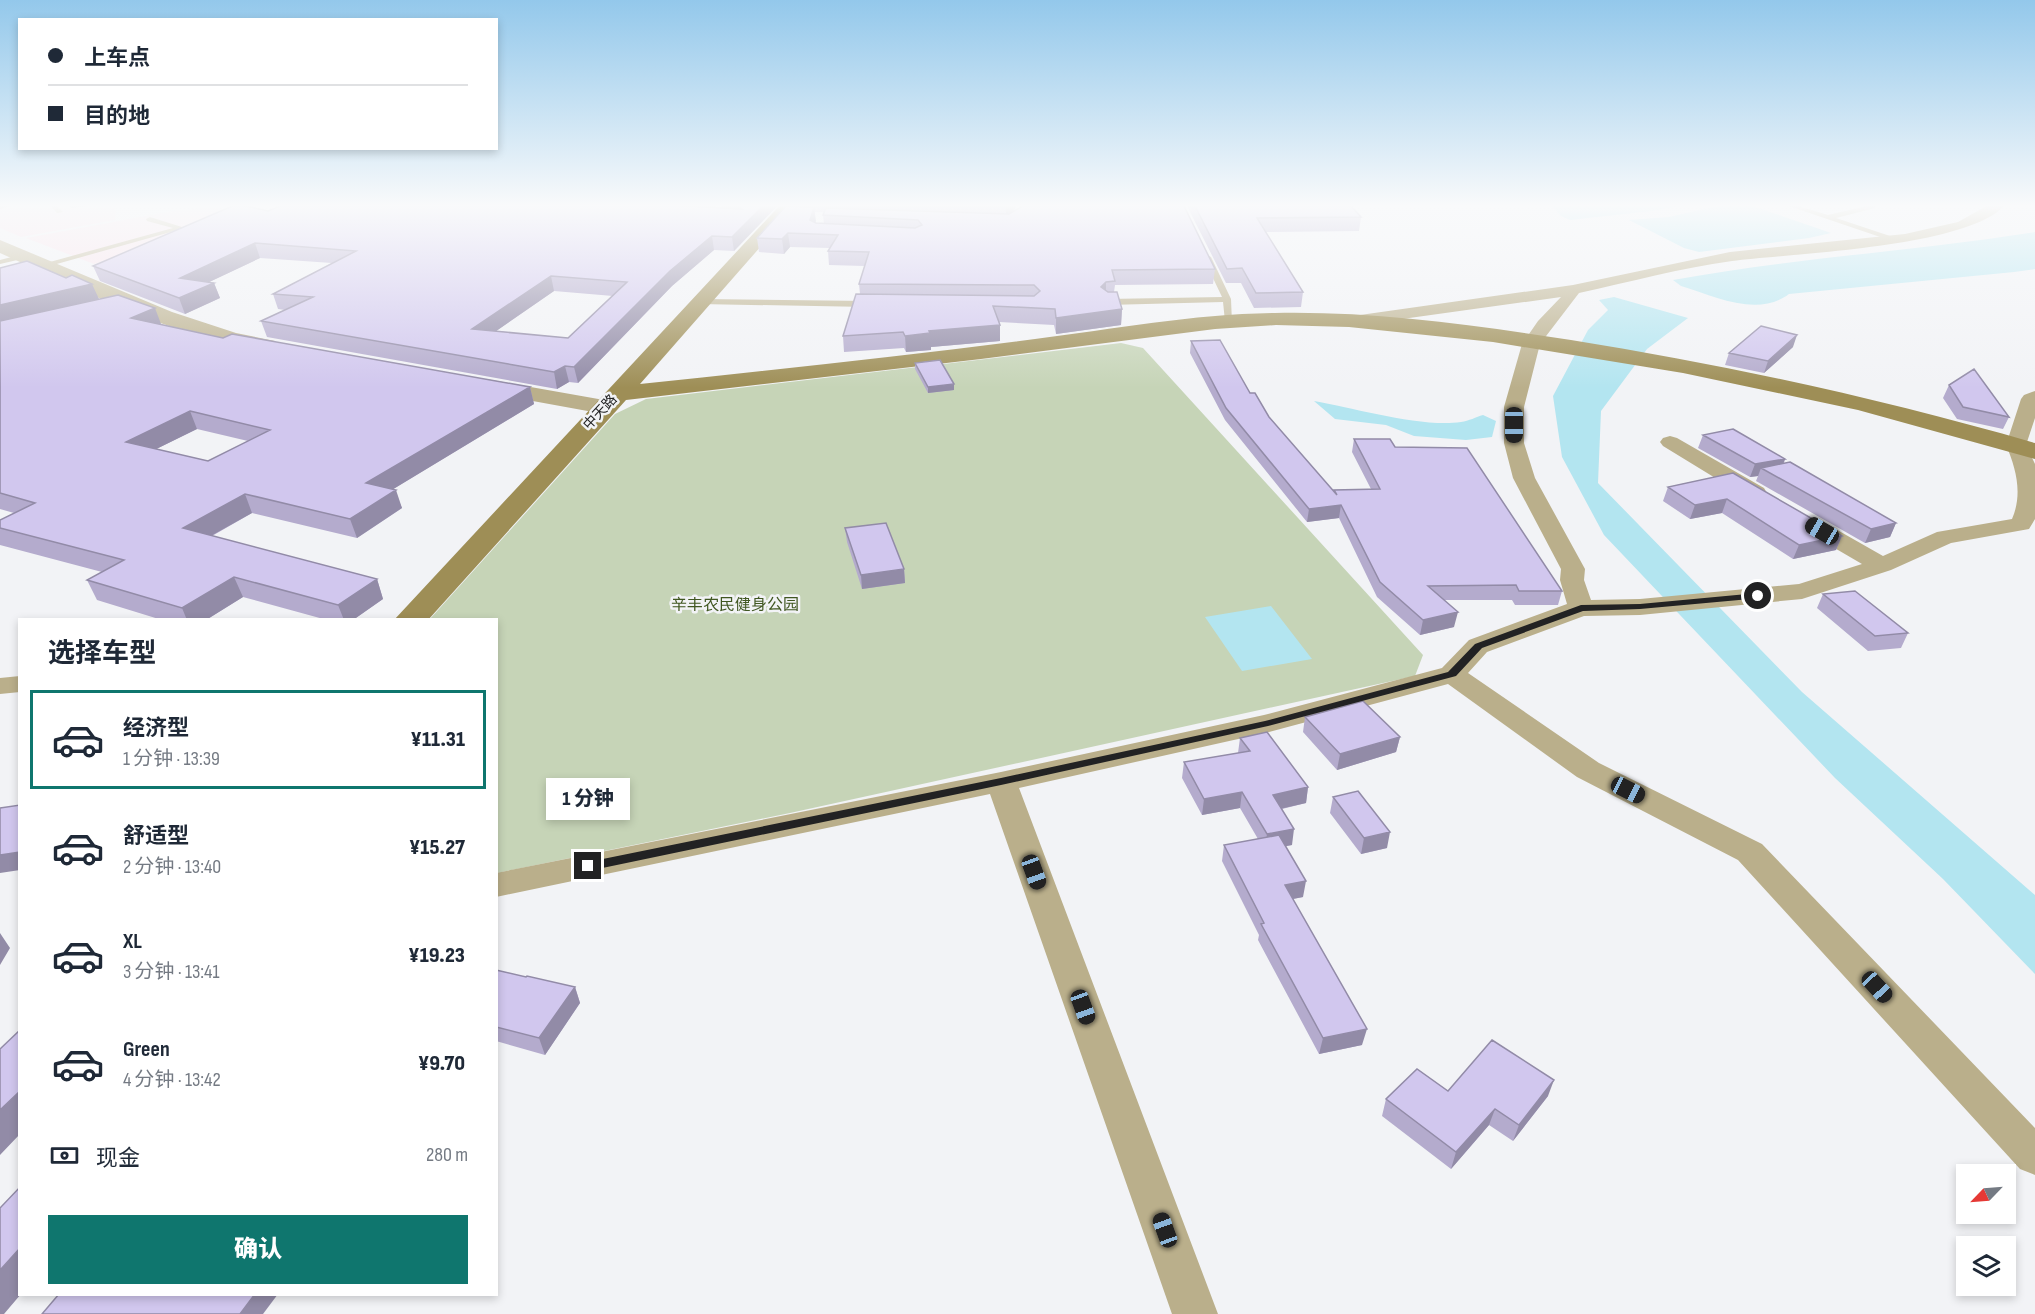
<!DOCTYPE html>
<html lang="zh">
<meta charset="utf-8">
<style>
body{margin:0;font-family:"Sofia Sans Condensed","Noto Sans SC",sans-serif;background:#f2f2f3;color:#1f2937;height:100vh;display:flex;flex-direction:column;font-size:22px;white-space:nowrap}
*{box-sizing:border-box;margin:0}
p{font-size:20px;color:#747a83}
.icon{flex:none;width:33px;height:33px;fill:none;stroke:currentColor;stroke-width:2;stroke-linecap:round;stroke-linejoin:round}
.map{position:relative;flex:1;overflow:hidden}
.panel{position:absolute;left:18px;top:618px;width:480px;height:678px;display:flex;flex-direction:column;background:#fff;border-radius:0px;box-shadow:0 3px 9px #0003}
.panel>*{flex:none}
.hud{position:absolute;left:18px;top:18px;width:480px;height:132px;border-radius:0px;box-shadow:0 3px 9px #0003;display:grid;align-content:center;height:132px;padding:0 30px;background:#fff}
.needle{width:39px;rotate:245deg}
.buttons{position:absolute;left:1956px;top:1164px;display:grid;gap:12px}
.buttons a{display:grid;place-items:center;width:60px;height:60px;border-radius:0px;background:#fff;box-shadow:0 3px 9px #0003;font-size:30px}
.end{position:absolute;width:27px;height:27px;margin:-14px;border:8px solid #222223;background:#fff;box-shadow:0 0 0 3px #fff}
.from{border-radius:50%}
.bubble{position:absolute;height:42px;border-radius:0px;background:#fff;box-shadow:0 3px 9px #0003;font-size:20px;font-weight:800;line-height:42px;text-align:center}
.car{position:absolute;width:18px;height:36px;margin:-18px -9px;border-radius:8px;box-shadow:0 0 4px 2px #0007;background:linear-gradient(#222 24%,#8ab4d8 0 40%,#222 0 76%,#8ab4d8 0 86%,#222 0)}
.hud b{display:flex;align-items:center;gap:21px;height:57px;font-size:22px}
.hud b+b{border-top:2px solid #e0e1e3}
.hud i{width:15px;height:15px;background:#1f2937}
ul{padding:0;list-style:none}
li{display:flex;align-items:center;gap:18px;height:99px;margin:0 12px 9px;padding:0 18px;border:3px solid transparent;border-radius:0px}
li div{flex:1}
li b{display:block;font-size:22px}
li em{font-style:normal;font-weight:800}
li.on{border-color:#0f766e}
li>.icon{width:54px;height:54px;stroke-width:1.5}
h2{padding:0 30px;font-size:27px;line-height:72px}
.pay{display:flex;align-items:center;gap:15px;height:66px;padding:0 30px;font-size:22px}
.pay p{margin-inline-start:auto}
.cta{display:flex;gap:12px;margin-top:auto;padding:12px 30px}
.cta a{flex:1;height:69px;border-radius:0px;background:#0f766e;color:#fff;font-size:24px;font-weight:800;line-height:69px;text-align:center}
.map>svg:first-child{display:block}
.industrial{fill:#fbe1ea}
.green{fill:#c6d4b7}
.water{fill:#b3e5f0}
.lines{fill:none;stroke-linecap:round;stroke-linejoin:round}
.service{fill:#baaf8b;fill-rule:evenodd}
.minor{fill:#baaf8b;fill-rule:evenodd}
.tertiary{fill:#baaf8b;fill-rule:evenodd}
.secondary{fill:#9e8e56;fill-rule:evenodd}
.wall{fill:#b4abcd;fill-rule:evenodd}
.shaded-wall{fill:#928ba7}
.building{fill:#d1c7ee;stroke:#928ba7;stroke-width:1.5;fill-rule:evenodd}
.route{fill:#222223}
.labels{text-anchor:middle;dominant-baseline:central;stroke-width:5;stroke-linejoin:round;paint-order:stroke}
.far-street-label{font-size:14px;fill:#222223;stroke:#f2f3f6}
.park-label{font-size:16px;fill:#405721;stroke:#f2f3f6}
</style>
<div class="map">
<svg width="2035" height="1314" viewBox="0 0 2035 1314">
<rect width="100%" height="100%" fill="#f2f3f6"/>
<!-- industrial -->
<path class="industrial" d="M0,204H116L115,220L21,237L0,228Z
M213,207L245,216L94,264L26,238L173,211Z"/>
<!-- green -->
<path class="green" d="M1121,343L1143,348L1423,655L1415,676L790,813L497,873L496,620H429L615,414L646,399Z"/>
<!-- water -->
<path class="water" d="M1550,204H1695L1651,211L1570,220L1561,216Z
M1740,204L1750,205L1831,233L1809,238L1699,252L1684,248L1629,220L1669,217L1713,207Z
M2035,232V269L2014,272L1789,294C1757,318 1715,296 1681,286L1673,280C1793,258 1914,251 2035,232Z
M1614,297L1688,318L1647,349L1601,411L1598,483L1802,692L2035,895V974L1943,879L1835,778L1604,535L1562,457L1553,396L1588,330L1608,310L1599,300Z
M1314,401C1354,408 1422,428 1461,422C1469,421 1476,417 1483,415L1496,421L1492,437L1466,440L1414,436L1386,425L1335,419Z
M1271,606L1312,659L1242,671L1205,617Z"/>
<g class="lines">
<!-- service -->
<path class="service" d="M6,204H17L0,209V205Z
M49,204H55L63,212L57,213Z
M1783,204H1792L1828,215L1875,204V208L1836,218L1899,239L1892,241Z
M150,217L185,228L46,267L39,265L173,228L147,221L146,219Z
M23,254H26V258L0,264V260Z
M1207,255L1211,257L1231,299L1232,323L1225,321L1223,302L1107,305L1103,302L1107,299L1222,297L1203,257Z
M702,299L869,301L873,304L869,307L699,304V300Z"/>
<!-- minor -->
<path class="minor" d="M1990,204H2006C1969,248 1792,253 1732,261C1680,268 1630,282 1579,293L1540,344L1524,407V443L1535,478L1585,569L1584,580L1591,600L1640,599L1799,584L1862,564L1802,529L1798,524L1802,519L1810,517L1818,519L1883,556L1937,532L2012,519C2023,494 2016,468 2006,445L2021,399L2024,395L2035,391V418L2026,445L2035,464V519L2029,529L1951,543L1891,570L1802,599L1640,615L1584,616L1487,652L1468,673L1599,763L1762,844L2035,1128V1175L2020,1169L1738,860L1577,777L1448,684L1265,733L1019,788L1218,1314H1172L990,794L496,897V873L1001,772L1264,715L1442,668L1469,640L1567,604L1560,580L1561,569L1513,478L1504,443V407L1522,344L1538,321L1561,297L1359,325L1353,324L1350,320L1353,316L1573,285L1730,252L1905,234L1958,222Z
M1670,436L1677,438L1764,488L1767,493L1764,498L1756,500L1748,498L1663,446L1660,442L1663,438Z
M20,676V692L0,694V678Z"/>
<!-- tertiary -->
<path class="tertiary" d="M0,240L172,312L236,333L275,341L278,346L275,351C263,354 251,349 239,346C155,328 78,288 0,253Z
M486,379L604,400L613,402L616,407L613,412L604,414L478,391L474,386L478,381Z"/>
<!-- secondary -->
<path class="secondary" d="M781,204H798L640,384C772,370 903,356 1035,339C1115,329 1194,314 1275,313C1374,311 1473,325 1571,340C1728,365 1882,399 2035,443V459L1858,410L1683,373L1493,342L1349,327L1276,325L1215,329L981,359L626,400L428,620H394Z"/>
</g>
<!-- wall -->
<path class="wall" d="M718,204H779L734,251L714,250L672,286L578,383L569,382L557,389L267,337L261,321L285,310L278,309L273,294L332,263L260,258L209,282L214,283L220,298L185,314L100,281L93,266L268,211L414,205L723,208ZM554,291L613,296L568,338L496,331Z
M794,204H1017L1013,212L1215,269L1213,284L1115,285L1114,292L1122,309L1121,325L1056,334L1054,325L999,322L1000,325V341L931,347V350L906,352L904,348L844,352L843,336L860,294L859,284L865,266L829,265L828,251L830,248L790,247L784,254L759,252L757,238L794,206ZM815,212H824L823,215L824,224L815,223Z
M1186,204H1349L1361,217L1359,231L1265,232L1303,292L1301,307L1254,308L1241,283H1226Z
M0,268L99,299L161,324H160L223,338L530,387L534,404L393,489L402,508L357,538L252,513L212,536L377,579L383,599L353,620H327L243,597L206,620H162L97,600L87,580L102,572L0,545V520L14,513L0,509ZM197,429L248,441L208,461L156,449Z
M1191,341L1250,393L1269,417L1334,492V490L1371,489L1352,452L1354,439L1395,447L1562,591L1558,605H1515L1512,600H1444L1454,627L1420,635L1377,597L1339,518L1307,522L1225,420L1190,353Z
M1793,347L1764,373L1725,365L1729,353Z
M915,363L954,384V390L928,393L915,369Z
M1949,385L2009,417L2003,429L1957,419L1943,398Z
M1703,435L1785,459L1784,463L1896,523L1890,537L1865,543L1756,481L1758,476L1750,477L1698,448Z
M1733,473L1842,536L1836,550L1793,559L1722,513L1690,519L1663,501L1668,487Z
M845,528L904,569L905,583L862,589L847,542Z
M1823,594L1908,633L1901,648L1868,651L1817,608Z
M1305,717L1400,737L1396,752L1337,770L1303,732Z
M1240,738L1308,787L1306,803L1282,809L1292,845L1286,846L1303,897L1293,899L1362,1045L1319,1054L1258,940L1259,935L1222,861L1224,845L1258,839L1240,808L1202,815L1182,778L1184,762L1238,753Z
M1333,797L1387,848L1361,854L1330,813Z
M496,970L526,977L575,987L580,1003L545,1055L496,1041Z
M1448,1091L1548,1096L1513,1141L1489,1125L1451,1169L1382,1116L1386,1099Z"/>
<!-- shaded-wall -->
<path class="shaded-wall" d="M69,204H102L71,208Z
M765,204H779L734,251L732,237Z
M1009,204H1017L1011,216L1006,220V206Z
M814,207L816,221L811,234L810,220Z
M788,233L790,247L784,254L782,239Z
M712,236L714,250L672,286L578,383L574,367L670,271Z
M255,243L260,258L186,293L180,278Z
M551,276L554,291L476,345L472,329Z
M1106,282V297L1101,287Z
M214,283L220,298L185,314L179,298Z
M92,284L99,299L0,323V305Z
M155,308L161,324L138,334L131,318Z
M1122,309L1121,325L1056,334V318Z
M1000,325V341L931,347V350L906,352L905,336L929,331Z
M1797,335L1793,347L1764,373L1768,361Z
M565,366L569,382L557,389L554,372Z
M954,384V390L928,393V387Z
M530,387L534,404L372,502L366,483Z
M190,411L197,429L134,460L126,442Z
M1785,459L1780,472L1761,468L1758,476L1750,477L1755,464Z
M396,490L402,508L357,538L350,519Z
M245,494L252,513L191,547L183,528Z
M1727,499L1722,513L1690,519L1695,505Z
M1341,505L1339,518L1307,522L1309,509Z
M1896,523L1890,537L1865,543L1871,529Z
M1842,536L1836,550L1793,559L1799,545Z
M904,569L905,583L862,589L861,575Z
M234,577L243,597L206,620H187L182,608Z
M377,579L383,599L353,620H344L338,605Z
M1458,612L1454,627L1420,635L1423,620Z
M1400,737L1396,752L1337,770L1340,754Z
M1308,787L1306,803L1271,811L1273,795Z
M1242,792L1240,808L1202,815L1204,799Z
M1294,829L1292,845L1265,850L1267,834Z
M1390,832L1387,848L1361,854L1364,838Z
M20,852V870L0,873V855Z
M1306,881L1303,897L1282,901L1285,885Z
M0,933L10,948L0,965Z
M575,987L580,1003L545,1055L539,1038Z
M1367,1029L1362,1045L1319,1054L1323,1038Z
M1554,1080L1548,1096L1513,1141L1519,1125Z
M20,1091V1134L0,1155V1110Z
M1495,1109L1489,1125L1451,1169L1456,1152Z
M20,1248V1294H21L4,1314H0V1270Z
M255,1294H278L263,1314H240Z"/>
<!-- building -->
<path class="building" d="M237,204L268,211L285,204H401L414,205L415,204H656L742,209L735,204H765L732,237L712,236L670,271L574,367L565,366L554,372L261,321L313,297L273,294L356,251L255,243L180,278L214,283L179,298L93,266ZM551,276L627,282L568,338L472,329Z
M943,204H1009L1006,206Z
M1022,204H1183L1215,269L1112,270L1115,281L1106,282L1101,287L1108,292H1117L1122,309L1056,318L1055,309L993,306L1000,325L929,331L930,333L905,336L903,332L843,336L856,294L1034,296L1040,291L1034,285L859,284L869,252L828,251L838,235L788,233L782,239L757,238L786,206L814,207L810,220L816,223L915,228L922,225L918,220L823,215L826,208L1009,214L1021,207Z
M1194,204H1349L1361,217L1257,218L1303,292L1256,293L1242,268L1227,269Z
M27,261L66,278L72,275L92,284L0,305V268Z
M118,295L155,308L131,318L223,338L232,334L530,387L366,483L396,490L350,519L245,494L183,528L377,579L338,605L234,577L182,608L87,580L124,560L0,528V520L35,503L0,493V321ZM190,411L270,430L208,461L126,442Z
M1761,326L1797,335L1768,361L1729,353Z
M1220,340L1250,393H1255L1269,417L1337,495L1334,490L1380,489L1354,439H1390L1395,447L1467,448L1562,591H1519L1516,585L1428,586L1458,612L1423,620L1380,582L1341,505L1309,509L1226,408L1191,341Z
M940,360L954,384L928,387L915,363Z
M1974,369L2009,417L1963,407L1949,385Z
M1733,429L1785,459L1755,464L1703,435Z
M1790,462L1896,523L1871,529L1761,468Z
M1733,473L1842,536L1799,545L1727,499L1695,505L1668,487Z
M886,523L904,569L861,575L845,528Z
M1855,591L1908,633L1875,636L1823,594Z
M1363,701L1400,737L1340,754L1305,717Z
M1267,732L1308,787L1273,795L1294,829L1267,834L1242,792L1204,799L1184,762L1250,751L1240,738Z
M1358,791L1390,832L1364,838L1333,797Z
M20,805V852L0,855V808Z
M1279,835L1306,881L1285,885L1367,1029L1323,1038L1261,924L1264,923L1224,845Z
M496,970L526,977L527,976L575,987L539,1038L496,1027Z
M20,1030V1091L0,1110V1049Z
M1492,1040L1554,1080L1519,1125L1495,1109L1456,1152L1386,1099L1417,1069L1448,1091Z
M20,1187V1248L0,1270V1208Z
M59,1294H255L240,1314H42Z"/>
<!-- sky -->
<linearGradient id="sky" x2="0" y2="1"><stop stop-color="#93c8eb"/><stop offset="0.53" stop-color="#f9fafb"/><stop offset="1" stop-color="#f9fafb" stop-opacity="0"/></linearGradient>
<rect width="2035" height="388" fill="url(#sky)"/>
<!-- route -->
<path class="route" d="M1758,593L1761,594V598L1640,609L1583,611L1482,648L1456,676L1268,726L1001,785L588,871L582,866L588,862L1001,778L1265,721L1448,672L1475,644L1581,605L1640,604Z"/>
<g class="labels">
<!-- far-street labels -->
<g class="far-street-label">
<text transform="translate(600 412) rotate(-47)">中天路</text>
</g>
<!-- park labels -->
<g class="park-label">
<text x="735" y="605">辛丰农民健身公园</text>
</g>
</g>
</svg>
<div class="buttons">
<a><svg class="needle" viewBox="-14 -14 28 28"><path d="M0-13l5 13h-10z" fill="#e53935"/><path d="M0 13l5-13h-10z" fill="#747a83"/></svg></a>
<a><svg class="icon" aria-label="layers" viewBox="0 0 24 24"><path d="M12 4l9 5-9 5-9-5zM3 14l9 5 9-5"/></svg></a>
</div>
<i class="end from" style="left:1758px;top:596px"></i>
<i class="end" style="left:588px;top:866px"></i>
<div class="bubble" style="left:546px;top:778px;width:84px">1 分钟</div>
<i class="car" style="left:1514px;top:425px;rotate:180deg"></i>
<i class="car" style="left:1822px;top:531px;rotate:300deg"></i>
<i class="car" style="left:1628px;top:790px;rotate:117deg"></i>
<i class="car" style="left:1034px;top:872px;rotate:160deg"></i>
<i class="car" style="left:1877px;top:987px;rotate:137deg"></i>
<i class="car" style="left:1083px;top:1007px;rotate:160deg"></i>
<i class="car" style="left:1165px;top:1230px;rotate:340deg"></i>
<div class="hud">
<b><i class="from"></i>上车点</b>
<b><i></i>目的地</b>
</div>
<section class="panel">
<h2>选择车型</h2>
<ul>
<li class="on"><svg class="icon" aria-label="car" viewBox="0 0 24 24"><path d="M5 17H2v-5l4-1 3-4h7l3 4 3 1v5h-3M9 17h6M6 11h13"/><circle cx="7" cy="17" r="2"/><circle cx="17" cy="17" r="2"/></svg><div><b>经济型</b><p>1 分钟 · 13:39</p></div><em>¥11.31</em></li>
<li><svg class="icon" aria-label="car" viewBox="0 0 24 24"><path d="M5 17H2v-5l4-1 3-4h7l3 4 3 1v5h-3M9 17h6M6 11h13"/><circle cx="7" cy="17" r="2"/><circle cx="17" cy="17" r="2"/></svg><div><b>舒适型</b><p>2 分钟 · 13:40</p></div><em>¥15.27</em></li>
<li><svg class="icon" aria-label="car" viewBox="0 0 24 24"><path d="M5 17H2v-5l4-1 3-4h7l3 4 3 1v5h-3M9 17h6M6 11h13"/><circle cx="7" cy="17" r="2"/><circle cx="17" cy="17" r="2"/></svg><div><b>XL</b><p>3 分钟 · 13:41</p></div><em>¥19.23</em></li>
<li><svg class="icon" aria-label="car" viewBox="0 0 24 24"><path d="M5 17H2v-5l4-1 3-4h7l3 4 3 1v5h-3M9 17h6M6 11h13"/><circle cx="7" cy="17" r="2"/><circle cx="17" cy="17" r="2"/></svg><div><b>Green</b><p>4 分钟 · 13:42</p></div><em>¥9.70</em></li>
</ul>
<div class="pay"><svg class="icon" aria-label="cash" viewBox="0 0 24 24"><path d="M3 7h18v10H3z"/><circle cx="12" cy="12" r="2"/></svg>现金<p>280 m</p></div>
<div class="cta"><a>确认</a></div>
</section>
</div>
